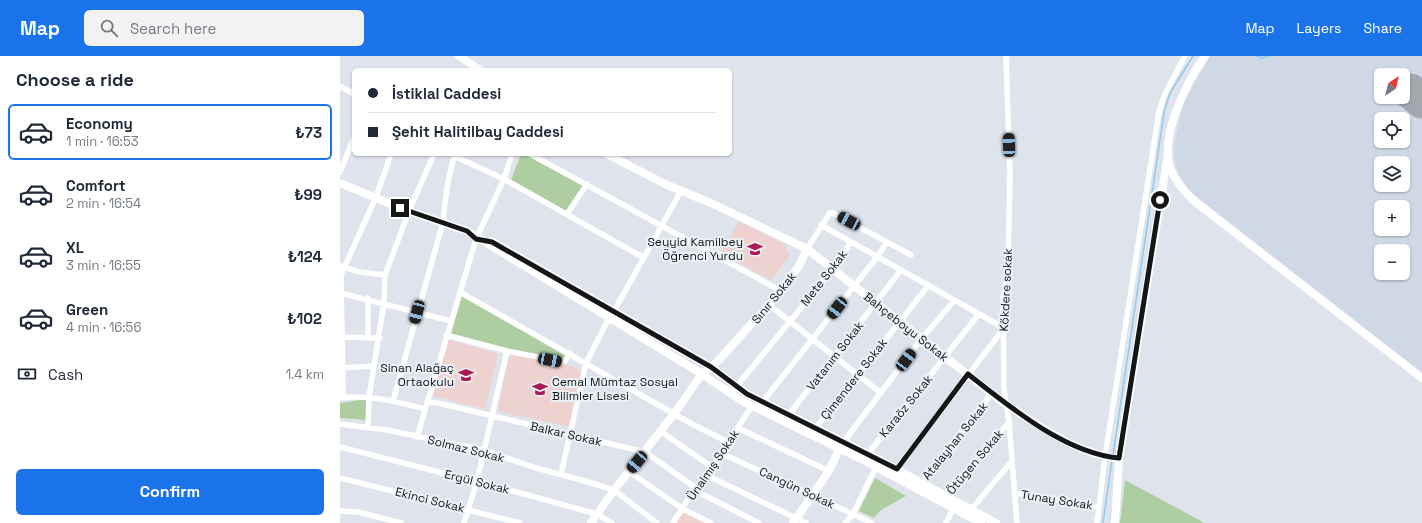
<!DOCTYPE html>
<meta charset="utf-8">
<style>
body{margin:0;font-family:"Space Grotesk",sans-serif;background:#f2f2f3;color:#1f2937;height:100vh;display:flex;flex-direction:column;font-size:15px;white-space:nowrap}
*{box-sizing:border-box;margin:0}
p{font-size:13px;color:#747a83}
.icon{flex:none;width:22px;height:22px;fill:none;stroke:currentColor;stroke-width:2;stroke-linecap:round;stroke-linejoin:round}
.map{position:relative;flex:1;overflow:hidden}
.drawer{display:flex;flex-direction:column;background:#fff;width:340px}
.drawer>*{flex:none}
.hud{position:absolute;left:12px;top:12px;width:380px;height:88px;border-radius:6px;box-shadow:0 1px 3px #0004;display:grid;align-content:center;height:88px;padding:0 16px;background:#fff}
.needle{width:26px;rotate:35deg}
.tools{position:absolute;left:1034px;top:12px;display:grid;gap:8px}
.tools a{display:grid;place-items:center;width:36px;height:36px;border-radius:6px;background:#fff;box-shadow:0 1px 3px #0004;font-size:20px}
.end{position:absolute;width:18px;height:18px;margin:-9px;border:5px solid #141618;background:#fff;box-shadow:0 0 0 2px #fff}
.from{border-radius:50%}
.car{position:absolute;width:12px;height:24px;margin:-12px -6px;border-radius:5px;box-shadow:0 0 3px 1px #0007;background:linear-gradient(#222 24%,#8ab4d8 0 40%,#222 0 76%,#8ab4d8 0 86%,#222 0)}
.hud b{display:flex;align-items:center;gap:14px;height:38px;font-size:15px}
.hud b+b{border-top:1px solid #e0e1e3}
.hud i{width:10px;height:10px;background:#1f2937}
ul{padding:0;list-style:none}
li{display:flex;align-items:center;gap:12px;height:56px;margin:0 8px 6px;padding:0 8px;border:2px solid transparent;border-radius:6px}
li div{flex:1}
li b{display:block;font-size:15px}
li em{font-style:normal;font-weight:700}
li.current{border-color:#1a73e8}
li>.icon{width:36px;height:36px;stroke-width:1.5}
h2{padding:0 16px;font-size:18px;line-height:48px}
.pay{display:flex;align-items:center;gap:10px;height:44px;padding:0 16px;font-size:15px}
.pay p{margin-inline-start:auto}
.primary-button{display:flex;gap:8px;margin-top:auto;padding:8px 16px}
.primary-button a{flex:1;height:46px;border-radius:6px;background:#1a73e8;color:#fff;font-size:16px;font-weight:700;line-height:46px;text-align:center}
header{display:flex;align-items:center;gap:24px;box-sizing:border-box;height:56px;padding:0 20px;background:#1a73e8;color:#fff}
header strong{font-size:19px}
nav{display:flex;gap:22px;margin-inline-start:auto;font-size:14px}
.search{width:280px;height:36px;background:#f2f2f3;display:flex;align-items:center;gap:10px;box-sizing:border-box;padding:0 14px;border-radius:6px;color:#747a83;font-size:15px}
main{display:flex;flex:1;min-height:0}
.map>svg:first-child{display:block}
.built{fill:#cfd8e5;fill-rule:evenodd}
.industrial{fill:#edd2cf}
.green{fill:#aecea1}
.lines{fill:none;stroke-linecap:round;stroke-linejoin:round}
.stream{stroke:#91caee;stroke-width:1.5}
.runway{stroke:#a4a7ae;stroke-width:35}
.street{stroke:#fff;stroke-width:5.5}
.secondary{stroke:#fff;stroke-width:8}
.route{stroke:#141618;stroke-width:5}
.labels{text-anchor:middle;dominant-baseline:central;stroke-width:4;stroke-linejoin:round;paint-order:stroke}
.poi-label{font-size:12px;fill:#141618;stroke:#ecf1f8;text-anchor:end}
.street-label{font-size:12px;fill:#141618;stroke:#ecf1f8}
</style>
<header>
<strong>Map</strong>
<div class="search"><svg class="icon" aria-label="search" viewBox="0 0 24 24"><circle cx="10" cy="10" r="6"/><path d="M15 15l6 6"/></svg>Search here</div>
<nav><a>Map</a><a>Layers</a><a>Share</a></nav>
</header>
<main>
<section class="drawer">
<h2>Choose a ride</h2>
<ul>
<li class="current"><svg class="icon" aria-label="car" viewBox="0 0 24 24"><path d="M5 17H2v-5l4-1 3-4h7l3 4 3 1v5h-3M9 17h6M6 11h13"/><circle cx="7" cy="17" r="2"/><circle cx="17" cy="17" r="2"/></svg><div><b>Economy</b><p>1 min · 16:53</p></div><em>₺73</em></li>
<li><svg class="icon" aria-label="car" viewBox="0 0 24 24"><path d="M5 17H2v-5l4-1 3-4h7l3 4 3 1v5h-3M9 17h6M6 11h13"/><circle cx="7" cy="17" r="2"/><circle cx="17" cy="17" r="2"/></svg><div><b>Comfort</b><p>2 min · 16:54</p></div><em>₺99</em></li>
<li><svg class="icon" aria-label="car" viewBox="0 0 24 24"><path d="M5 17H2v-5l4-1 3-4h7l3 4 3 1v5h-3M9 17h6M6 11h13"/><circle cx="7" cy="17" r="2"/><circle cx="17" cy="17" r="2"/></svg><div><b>XL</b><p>3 min · 16:55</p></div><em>₺124</em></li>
<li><svg class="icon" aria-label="car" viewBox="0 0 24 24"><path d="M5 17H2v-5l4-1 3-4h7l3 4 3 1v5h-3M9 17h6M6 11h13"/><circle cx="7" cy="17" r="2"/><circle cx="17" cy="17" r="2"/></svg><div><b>Green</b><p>4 min · 16:56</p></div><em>₺102</em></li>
</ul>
<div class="pay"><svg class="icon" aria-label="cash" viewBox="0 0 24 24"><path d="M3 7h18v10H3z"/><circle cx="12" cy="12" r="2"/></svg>Cash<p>1.4 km</p></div>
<div class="primary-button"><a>Confirm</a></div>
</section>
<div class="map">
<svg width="1082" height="467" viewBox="0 0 1082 467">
<rect width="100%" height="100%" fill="#dfe3eb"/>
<!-- built -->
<path class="built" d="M870,0H1082V317L847,133L839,120L834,102V90L843,48ZM1041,19H1063V41H1041ZM1041,63H1063V85H1041ZM1041,107H1063V129H1041ZM1041,151H1063V173H1041ZM1041,195H1063V217H1041Z"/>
<!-- industrial -->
<path class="industrial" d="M399,165L445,188L450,200L431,224L381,197Z
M107,283L158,298L145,353L93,340Z
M172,298L232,310L241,316L230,369L226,370L160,356L158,350L170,299Z
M343,453L371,467H333Z"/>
<!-- green -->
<path class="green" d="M181,98H186L245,130L227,156L171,124Z
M121,240L228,301L224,307L111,279Z
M27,343L26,364L0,362V347Z
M535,422L566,440L541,454L534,462L519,455Z
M785,424L861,465L863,467H780Z"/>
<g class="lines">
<!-- stream -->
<path class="stream" d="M917,0L922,2L928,0
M773,399L824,57L830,37L853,0
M763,467L772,404"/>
<!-- runway -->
<path class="runway" d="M1070,35L1082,45"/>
<!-- street -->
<path class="street" d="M666,0L670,117L668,214L663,243L664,333L669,366L677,467
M0,30L14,38
M190,98L441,235
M114,100L164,123L304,202
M0,116L14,82
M227,158L247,128
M481,169L664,272L555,415
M467,193L490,157H493L571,199
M0,210L20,216L45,219
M120,236L352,368L388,386
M0,237L111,265
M28,242V282
M429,249L541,337
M274,255L341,135
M106,279L167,295L224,306L230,297
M2,281L40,282
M2,312L33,310
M391,337L493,213L511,186
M3,341L1,219L36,141L51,98
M0,342C29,338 57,346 85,353
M53,345L103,166C105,143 108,120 115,98
M87,346L98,347L305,396L356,432
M421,348L537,201L547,186
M447,361L561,214
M0,368L47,374L144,394L196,412L245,425L274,434L317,467
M28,371L29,341L44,246L45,219L69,155L94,98
M398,372L489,415
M474,374L588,230
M320,375L372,411
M77,381L136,183L164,123L172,98
M502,388L582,282L614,245
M0,391L162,432L257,458L272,467
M381,397L532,467
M527,399L638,259
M288,415L343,453L371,467
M221,418L246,307L269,262
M366,419L466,467
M0,422L180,467
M579,429L652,337
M354,434L419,467
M675,437L759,451
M605,442L669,366
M0,455L18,456L61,467
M629,456L672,405
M124,467L137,425L167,295
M333,467L354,434L372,411L412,350
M505,467L513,458L536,411
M606,467L613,453
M757,467L765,401L819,55L824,40L845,0"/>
<!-- secondary -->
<path class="secondary" d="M119,0L140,14
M865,0C847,26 818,82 831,114C836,126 844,135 853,144L1082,322
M267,98L327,129L371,147L467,193L664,347C700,370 736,397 779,403
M0,127L60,152L127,175L362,318L402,345L523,404L641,467
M151,185L371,311L407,338L528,398L656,467
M251,467L274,434L334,358L362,318L378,305L438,238L459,210L467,193
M453,467L489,415L499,393
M775,467L779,403L827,104"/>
</g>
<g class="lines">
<!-- route -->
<path class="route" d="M60,152L127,175L136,183L152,186L371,311L407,338L557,413L628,318C670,351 725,397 779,402L820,144"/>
</g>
<!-- icons -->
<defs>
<symbol id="school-bare" viewBox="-9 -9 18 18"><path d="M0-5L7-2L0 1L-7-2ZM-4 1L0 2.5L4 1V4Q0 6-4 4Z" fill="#aa1b56" stroke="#ecf1f8" stroke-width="2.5" paint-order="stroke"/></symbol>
</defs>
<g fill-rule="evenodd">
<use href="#school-bare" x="404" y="182" width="22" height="22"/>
<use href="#school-bare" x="115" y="308" width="22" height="22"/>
<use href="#school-bare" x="189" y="322" width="22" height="22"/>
</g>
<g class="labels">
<!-- poi labels -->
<g class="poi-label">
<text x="403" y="186">Seyyid Kamilbey<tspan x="403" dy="14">Öğrenci Yurdu</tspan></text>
<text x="114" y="312">Sinan Alağaç<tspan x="114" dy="14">Ortaokulu</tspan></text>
<text x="212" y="326" text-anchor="start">Cemal Mümtaz Sosyal<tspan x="212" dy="14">Bilimler Lisesi</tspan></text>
</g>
<!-- street labels -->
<g class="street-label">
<text transform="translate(484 222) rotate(-52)">Mete Sokak</text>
<text transform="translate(666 234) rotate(-87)">Kökdere sokak</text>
<text transform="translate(434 242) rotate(-51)">Sınır Sokak</text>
<text transform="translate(566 271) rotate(38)">Bahçeboyu Sokak</text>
<text transform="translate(495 300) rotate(-52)">Vatanım Sokak</text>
<text transform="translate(514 323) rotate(-52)">Çimendere Sokak</text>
<text transform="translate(566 350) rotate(-51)">Karaöz Sokak</text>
<text transform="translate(226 378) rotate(13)">Balkar Sokak</text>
<text transform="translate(615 385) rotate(-51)">Atalayhan Sokak</text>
<text transform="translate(126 393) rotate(14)">Solmaz Sokak</text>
<text transform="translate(635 406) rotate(-50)">Ötügen Sokak</text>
<text transform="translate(373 409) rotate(-56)">Ünalmış Sokak</text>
<text transform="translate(137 426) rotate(14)">Ergül Sokak</text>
<text transform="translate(457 432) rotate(25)">Cangün Sokak</text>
<text transform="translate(90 444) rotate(14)">Ekinci Sokak</text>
<text transform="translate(717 444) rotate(9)">Tunay Sokak</text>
</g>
</g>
</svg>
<div class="tools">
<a><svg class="needle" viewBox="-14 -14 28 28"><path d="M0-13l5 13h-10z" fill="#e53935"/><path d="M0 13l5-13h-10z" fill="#747a83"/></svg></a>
<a><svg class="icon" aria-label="locate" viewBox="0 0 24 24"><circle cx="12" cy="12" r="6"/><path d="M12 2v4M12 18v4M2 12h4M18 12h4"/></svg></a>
<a><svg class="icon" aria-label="layers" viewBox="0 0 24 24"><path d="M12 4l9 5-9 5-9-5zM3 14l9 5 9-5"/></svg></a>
<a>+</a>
<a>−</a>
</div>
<i class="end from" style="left:820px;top:144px"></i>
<i class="end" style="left:60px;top:152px"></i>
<i class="car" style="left:669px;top:89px;rotate:358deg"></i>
<i class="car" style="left:509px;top:165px;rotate:298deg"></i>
<i class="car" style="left:497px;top:252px;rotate:218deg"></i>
<i class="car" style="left:77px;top:256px;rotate:195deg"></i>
<i class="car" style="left:210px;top:304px;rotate:101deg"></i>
<i class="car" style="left:566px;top:304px;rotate:37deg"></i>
<i class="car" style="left:297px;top:406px;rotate:220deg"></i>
<div class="hud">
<b><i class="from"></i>İstiklal Caddesi</b>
<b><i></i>Şehit Halitilbay Caddesi</b>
</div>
</div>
</main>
